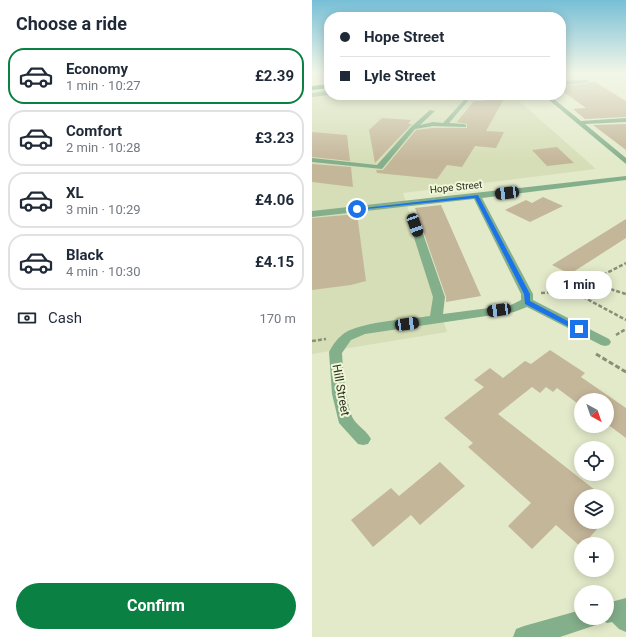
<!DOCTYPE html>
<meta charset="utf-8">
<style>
body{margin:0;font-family:Roboto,sans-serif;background:#f2f2f3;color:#1f2937;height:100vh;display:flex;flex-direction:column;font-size:15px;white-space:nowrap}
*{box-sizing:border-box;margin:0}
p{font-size:13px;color:#747a83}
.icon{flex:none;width:22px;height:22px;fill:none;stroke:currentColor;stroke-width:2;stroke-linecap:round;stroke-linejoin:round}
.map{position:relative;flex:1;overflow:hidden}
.drawer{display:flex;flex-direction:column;background:#fff;width:312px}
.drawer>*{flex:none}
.top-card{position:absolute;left:12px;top:12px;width:242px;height:88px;border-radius:16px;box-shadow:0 2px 10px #0003;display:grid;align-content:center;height:88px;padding:0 16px;background:#fff}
.needle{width:26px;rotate:140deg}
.buttons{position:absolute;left:262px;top:393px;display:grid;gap:8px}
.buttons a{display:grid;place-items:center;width:40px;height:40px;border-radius:50%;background:#fff;box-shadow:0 2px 10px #0003;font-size:20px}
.end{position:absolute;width:18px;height:18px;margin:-9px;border:5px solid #1a73e8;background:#fff;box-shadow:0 0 0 2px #fff}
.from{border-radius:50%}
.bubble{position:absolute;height:28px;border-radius:14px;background:#fff;box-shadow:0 2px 10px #0003;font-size:13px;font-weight:700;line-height:28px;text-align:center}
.car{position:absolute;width:12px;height:24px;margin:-12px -6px;border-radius:5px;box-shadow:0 0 3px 1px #0007;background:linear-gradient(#222 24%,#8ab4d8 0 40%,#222 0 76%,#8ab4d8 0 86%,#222 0)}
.top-card b{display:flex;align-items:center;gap:14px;height:38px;font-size:15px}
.top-card b+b{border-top:1px solid #e0e1e3}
.top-card i{width:10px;height:10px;background:#1f2937}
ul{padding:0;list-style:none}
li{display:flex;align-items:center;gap:12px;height:56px;margin:0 8px 6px;padding:0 8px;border:2px solid #e0e1e3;border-radius:16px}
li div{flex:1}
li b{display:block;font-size:15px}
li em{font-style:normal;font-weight:700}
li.selected{border-color:#0b8043}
li>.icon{width:36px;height:36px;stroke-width:1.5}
h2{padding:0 16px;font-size:18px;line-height:48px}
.pay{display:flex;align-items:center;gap:10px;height:44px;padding:0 16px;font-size:15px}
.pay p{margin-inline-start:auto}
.cta{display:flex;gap:8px;margin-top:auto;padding:8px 16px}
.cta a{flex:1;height:46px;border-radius:24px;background:#0b8043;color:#fff;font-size:16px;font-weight:700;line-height:46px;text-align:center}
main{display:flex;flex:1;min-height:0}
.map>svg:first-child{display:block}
.built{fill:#d6deb7}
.building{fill:#c4b699}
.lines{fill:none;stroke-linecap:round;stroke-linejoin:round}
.path-far1{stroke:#898e77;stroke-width:2.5;stroke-dasharray:4 2;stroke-linecap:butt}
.path{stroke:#898e77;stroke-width:3;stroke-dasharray:5 2.5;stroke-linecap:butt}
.minor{fill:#84af8b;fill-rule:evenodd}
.major{fill:#217e3d;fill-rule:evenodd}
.route{fill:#1a73e8}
.labels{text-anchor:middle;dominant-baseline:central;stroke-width:4;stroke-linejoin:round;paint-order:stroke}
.far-street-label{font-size:10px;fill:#2c2f23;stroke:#f0f7d7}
.street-label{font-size:12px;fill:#2c2f23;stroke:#f0f7d7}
</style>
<main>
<section class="drawer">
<h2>Choose a ride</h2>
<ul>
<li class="selected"><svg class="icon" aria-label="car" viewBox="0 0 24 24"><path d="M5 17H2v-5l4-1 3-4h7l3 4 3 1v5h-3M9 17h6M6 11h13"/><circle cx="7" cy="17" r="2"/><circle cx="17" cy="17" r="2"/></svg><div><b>Economy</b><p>1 min · 10:27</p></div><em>£2.39</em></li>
<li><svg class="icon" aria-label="car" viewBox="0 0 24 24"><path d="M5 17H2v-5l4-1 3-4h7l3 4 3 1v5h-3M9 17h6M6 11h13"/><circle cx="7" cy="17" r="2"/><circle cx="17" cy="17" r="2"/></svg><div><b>Comfort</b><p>2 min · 10:28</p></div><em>£3.23</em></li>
<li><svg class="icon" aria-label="car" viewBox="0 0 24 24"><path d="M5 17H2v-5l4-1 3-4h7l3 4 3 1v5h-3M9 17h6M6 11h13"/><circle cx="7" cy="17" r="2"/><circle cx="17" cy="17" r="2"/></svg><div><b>XL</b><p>3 min · 10:29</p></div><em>£4.06</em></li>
<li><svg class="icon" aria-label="car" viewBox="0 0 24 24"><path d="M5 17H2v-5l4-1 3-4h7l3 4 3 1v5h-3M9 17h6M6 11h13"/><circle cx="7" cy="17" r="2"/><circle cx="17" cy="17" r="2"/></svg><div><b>Black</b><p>4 min · 10:30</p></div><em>£4.15</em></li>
</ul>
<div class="pay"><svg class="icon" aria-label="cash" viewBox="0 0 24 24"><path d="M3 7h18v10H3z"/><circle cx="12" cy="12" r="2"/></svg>Cash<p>170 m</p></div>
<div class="cta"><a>Confirm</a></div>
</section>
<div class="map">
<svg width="314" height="637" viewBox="0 0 314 637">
<rect width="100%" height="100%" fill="#e3eaca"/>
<!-- built -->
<path class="built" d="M17,89V95H198L206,100L284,169L91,193L135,332L0,354V91Z"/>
<!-- building -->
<path class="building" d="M277,82H283L314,101V117L273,119L261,109L274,108L249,90V86L274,84Z
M176,96L193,97L174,131L192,132L184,148L163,146L150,167L135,165L125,179L65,173L64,170H71L104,130L121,128H155V124L145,122L162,101H172Z
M70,118L99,120L96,124H100L63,163L57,130Z
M314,124V150L281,125Z
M0,132L35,135L38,161L0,157Z
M245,147L262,163L235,166L220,150Z
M0,164L39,167L41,187L0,182Z
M231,197L251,206L218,222L193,210L214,200L220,203Z
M129,205L169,296L134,302V297L103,208Z
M45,214L54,281L39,285L0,290V218Z
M314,219V238L258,274L240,265Z
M238,350L273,373L269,377L314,408V438L295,424V400H269V406L245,388L241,392L234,387L228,393L220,387L186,414L283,490L278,496H269V522H291L272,544H269V547L244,525L220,549L196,526L219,503L156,447L161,443L132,418L172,387L162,380L178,368L191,378L213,361L219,364Z
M128,462L153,486L108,525L99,515L61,547L39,520L79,488L87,496Z"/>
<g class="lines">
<!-- path-far1 -->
<path class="path-far1" d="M283,280L301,290L314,294
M260,291L314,320
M229,293L260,291L314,263
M304,335L314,329
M0,341L14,339"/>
<!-- path -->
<path class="path" d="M284,354L314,372"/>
<!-- minor -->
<path class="minor" d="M276,80L277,81L274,83L249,85V81Z
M17,91V95L0,97V93Z
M231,95H237L269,121L314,118V122L273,124L314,158V164Z
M153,99L156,101L137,123L152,124L154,125V127L121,126L103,129L70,169L0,162V158L65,165L99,127L118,110L123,111L108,125L121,122L131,123Z
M314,176V180L170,198L221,294V300L297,339L299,342L297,345L293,346L289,345L215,307L202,312L53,334L39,340L30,353C31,369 34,408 42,420C47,427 55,431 59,439L56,444L51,445L46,444L27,423L20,394L17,352C20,346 25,339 30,335C44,322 98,319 118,316L121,297L98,225L100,223L103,222L108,225L133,297L131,314L199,305L209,300V294L162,199L0,217V211Z
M314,598V632L307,629L300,622L295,623L287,619L284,625L248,637H201L204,629L212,626L269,610V618H295V603Z"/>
<!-- major -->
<path class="major" d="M17,84V88L0,90V86Z"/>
</g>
<!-- sky -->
<linearGradient id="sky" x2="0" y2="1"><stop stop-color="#77bfd7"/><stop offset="0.45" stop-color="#f2f6e7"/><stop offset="1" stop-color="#f2f6e7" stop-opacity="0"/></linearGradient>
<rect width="314" height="161" fill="url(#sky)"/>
<!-- route -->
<path class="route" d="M166,195L218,294V301L269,328V331H265L213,304L212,294L163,198L45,210L43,209Z"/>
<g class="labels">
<!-- far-street labels -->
<g class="far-street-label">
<text transform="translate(144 187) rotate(-6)">Hope Street</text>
</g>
<!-- street labels -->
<g class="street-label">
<text transform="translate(29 390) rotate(80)">Hill Street</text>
</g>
</g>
</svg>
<div class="buttons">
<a><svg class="needle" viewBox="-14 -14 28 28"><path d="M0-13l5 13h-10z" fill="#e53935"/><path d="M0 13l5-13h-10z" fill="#747a83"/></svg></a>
<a><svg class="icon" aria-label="locate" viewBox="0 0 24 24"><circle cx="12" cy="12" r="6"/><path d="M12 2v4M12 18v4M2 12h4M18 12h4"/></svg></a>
<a><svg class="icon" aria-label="layers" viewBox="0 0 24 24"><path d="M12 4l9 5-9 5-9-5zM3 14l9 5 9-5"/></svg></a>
<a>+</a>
<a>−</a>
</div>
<i class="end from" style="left:45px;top:209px"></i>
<i class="end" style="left:267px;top:329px"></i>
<div class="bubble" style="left:234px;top:271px;width:66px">1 min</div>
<i class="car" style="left:195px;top:193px;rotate:263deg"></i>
<i class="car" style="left:103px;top:225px;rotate:160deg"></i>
<i class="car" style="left:187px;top:310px;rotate:262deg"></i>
<i class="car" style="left:95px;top:324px;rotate:82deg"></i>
<div class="top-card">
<b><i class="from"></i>Hope Street</b>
<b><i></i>Lyle Street</b>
</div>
</div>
</main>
